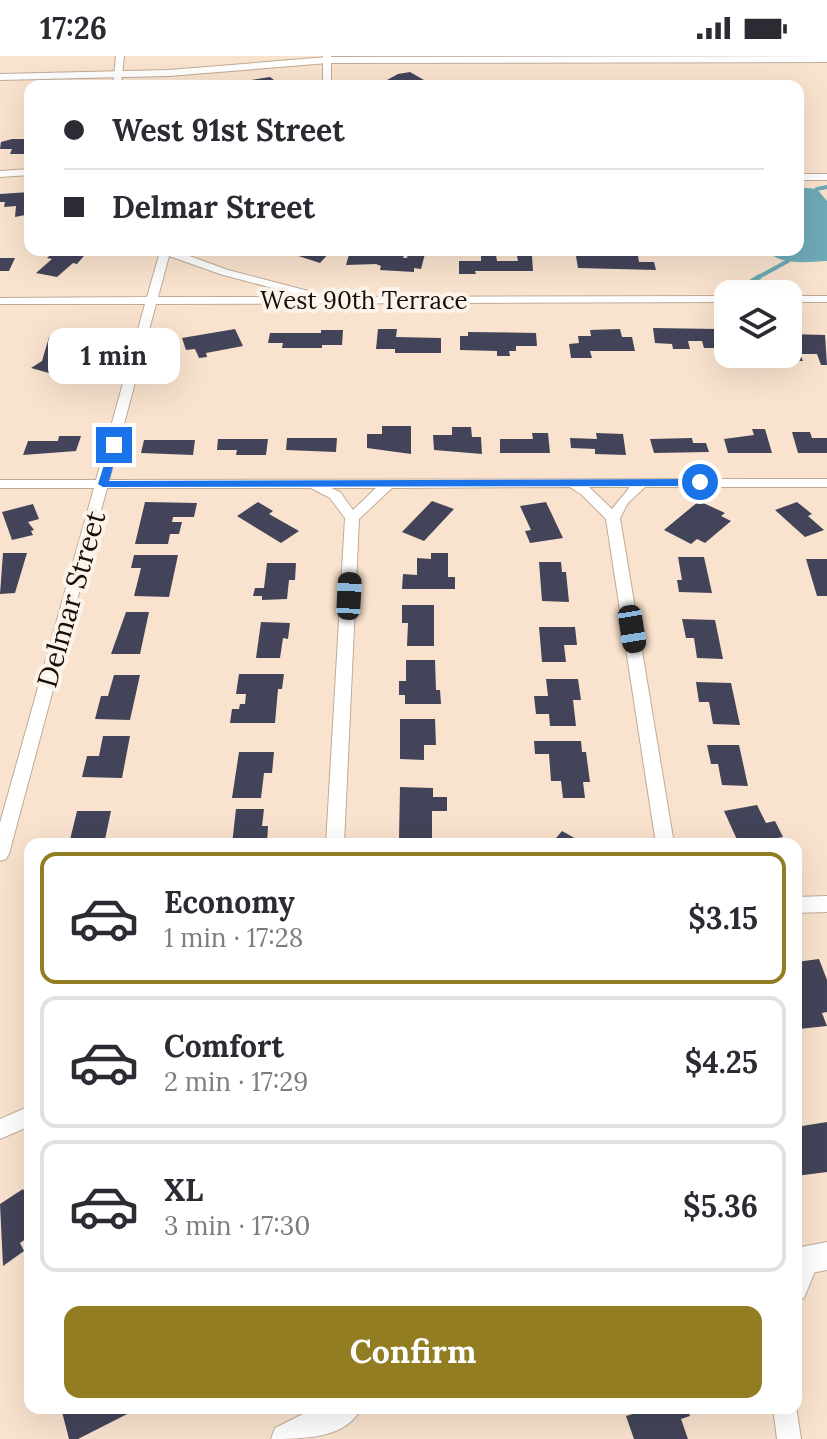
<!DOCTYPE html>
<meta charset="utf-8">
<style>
body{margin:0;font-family:Lora,serif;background:#f2f2f3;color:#2b2b33;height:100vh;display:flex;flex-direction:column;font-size:30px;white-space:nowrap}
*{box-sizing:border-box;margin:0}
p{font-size:26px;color:#7c7c81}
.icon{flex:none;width:44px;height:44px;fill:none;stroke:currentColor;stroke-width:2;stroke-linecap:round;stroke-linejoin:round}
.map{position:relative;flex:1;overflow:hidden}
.drawer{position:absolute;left:24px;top:782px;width:778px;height:576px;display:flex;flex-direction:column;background:#fff;border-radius:16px;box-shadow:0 8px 32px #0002}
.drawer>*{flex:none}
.hud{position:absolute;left:24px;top:24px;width:780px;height:176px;border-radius:16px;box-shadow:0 8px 32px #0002;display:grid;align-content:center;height:176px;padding:0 40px;background:#fff}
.buttons{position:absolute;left:714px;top:224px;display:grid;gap:16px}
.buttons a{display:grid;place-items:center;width:88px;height:88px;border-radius:16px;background:#fff;box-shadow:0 8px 32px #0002;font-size:40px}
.end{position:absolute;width:36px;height:36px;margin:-18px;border:10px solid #1a73e8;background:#fff;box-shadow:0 0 0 4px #fff}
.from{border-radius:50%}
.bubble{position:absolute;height:56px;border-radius:16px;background:#fff;box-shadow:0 8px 32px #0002;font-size:26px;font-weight:800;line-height:56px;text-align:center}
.car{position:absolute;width:24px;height:48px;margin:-24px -12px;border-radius:10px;box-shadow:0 0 6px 2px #0007;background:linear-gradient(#222 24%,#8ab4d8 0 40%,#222 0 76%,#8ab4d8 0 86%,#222 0)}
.hud b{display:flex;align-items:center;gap:28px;height:76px;font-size:30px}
.hud b+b{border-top:2px solid #e1e1e2}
.hud i{width:20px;height:20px;background:#2b2b33}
ul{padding:14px 0 0;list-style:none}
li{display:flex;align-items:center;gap:24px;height:132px;margin:0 16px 12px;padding:0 24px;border:4px solid #e1e1e2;border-radius:16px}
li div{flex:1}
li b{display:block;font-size:30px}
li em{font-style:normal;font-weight:800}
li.selected{border-color:#927d23}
li>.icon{width:72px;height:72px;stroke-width:1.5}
.action{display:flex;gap:16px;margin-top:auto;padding:16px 40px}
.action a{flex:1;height:92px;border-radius:16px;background:#927d23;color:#fff;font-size:32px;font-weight:800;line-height:92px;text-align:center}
.status{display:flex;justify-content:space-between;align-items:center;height:56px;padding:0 40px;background:#fff;direction:ltr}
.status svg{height:22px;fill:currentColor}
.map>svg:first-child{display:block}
.water{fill:#6eabb7}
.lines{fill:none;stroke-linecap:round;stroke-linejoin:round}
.stream-far1{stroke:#6eabb7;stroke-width:4}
.stream{stroke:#6eabb7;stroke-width:5}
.building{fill:#434459}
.minor-casing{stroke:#c0ab97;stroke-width:2}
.tertiary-casing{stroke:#c0ab97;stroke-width:2}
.minor{fill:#fff;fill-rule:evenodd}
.tertiary{fill:#fff;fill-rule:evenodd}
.route{fill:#1a73e8}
.labels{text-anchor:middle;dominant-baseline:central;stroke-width:8;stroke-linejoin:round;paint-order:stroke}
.far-street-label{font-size:24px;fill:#160f08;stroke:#fcf3eb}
.street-label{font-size:28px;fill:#160f08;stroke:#fcf3eb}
</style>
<div class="status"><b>17:26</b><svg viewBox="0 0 49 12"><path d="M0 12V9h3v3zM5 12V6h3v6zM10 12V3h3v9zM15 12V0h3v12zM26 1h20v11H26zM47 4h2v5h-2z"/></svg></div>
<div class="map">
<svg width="827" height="1383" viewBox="0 0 827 1383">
<rect width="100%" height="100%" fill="#f9e3ce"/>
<!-- water -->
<path class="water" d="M798,131L817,133L827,145V205C807,206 780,210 766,194H798Z"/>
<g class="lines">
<!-- stream-far1 -->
<path class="stream-far1" d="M817,133L827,131
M755,223L788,205"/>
<!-- stream -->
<path class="stream" d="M738,234L759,221"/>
</g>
<!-- building -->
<path class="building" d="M410,16L424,24L403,27L409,30H376L398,18Z
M270,21L282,30H262L258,27L243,30L238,26Z
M742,25H751L753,30H710L709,27Z
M466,26H528V30H467Z
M12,83H30V95L26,98H10L12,93H0L1,86Z
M30,136V158L15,161L16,150L4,151L5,146H0V138Z
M56,194L61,195L89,194L77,208L73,207L57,221L36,217L52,203L47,202Z
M280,194H322L330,196L320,207Z
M409,194H426L421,213L414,212V216L380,214L381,210L376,208L346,209L350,195L380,200L381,196L405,197L403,202H407Z
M481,199H496L497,205H518L517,200H532L533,215H475L476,218H459V205H481Z
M576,200H638L639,206H654L656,214L578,212Z
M0,202H15L9,215H0Z
M653,272L718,273L720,284H728V292H704L702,285H688L690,293H673L672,288L655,287Z
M235,273L243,290L206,297L207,301L199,302L195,293L186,294L182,282Z
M378,273H397L396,281L441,282V297H395V293H376Z
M620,273L622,281H632L635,295H590L592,302H571L569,288L579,287L578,280H591L590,274Z
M321,274H343L342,289H322V292H282L283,287H268L270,277H321Z
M468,276L536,277L537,290H516V295H509L510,300H497V295L460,294V280H468Z
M788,278L825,279L827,309H821L817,298H800L803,305H785L782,298H788Z
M49,281H68L63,298L70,293L93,300L85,306L94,309L74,324L31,312L42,305Z
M382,370H411V398L367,392V378H382Z
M452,371H471L472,381H481L482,398L434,394L433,379H452Z
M752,373H765L772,397H728L724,383L754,379Z
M792,376H810L812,382H827V397H798Z
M532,377H548L550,397H500V383H533Z
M596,377L623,378L626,399L595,398V393L571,392L570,382L597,383Z
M59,380H81L76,395L23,399L28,385H58Z
M287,382H337L336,396L286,394Z
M692,382L693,387H706L709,396L654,397L650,383Z
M218,383H268L266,399H236L237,394H217Z
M144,384H195L193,399L141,397Z
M432,445L454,453L424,485L402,476Z
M699,445L725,457L721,460L731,465L705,487L697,483L691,488L664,474Z
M145,446L197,447L194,461H173L172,466H182L179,478H170L168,488H135Z
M258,446L273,455L269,458L299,475L281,487L237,460Z
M546,446L563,482L530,487L525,475L531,474L520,450Z
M797,446L812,458L808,460L824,474L805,481L775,454Z
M33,448L39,463L28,466L34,474L31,475L33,479L12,484L2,456Z
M3,497H27L15,537L0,538Z
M431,497H448V521H455V533H402L403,518L417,519V502L431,503Z
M134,499H178L169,541L134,540L141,512H131Z
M678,501H704L712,537L679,536L677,524H682Z
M806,503H827V540H817Z
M539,506H561L562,516H566L569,546L542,545Z
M267,507H296L295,524H289L287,543L262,544V540H253L255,532H264Z
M402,549H434V590H407L408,567H402Z
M126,556H149L140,598H111Z
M682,563L715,564L723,603L697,602L694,582H686Z
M261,566L290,567L288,583L283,582L280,602H256Z
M539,571H575L577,589H564L566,606H542Z
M406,604H435L436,634H440L441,648H405V639H399V625H406Z
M239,618H284L282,633H278L275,667H230L232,653H239L240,648H245L246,638H236Z
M114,619H140L130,664L95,663L101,640H108Z
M546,623H578L581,644H573L576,670H550L549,658H536L534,640H548Z
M696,626L731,627L740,669L713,668L709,646H699Z
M400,663H435L436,689H424V704L400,703Z
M103,680H130L122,722L82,721L87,700H99Z
M534,685H581L582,696H586L590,726H583L585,742H563L561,725H551L549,698H535Z
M707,689H739L748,730L722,729L718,708H711Z
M239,696H274L272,717H264L261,742H232Z
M400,731L433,732V741H447V755H432V783H399Z
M757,749L766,767L775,765L783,781L772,783L775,788H739L724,755Z
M236,753H264L262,770H268L267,788H232Z
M77,755H111L104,788H69Z
M562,775L585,788H551Z
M819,903L827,924V956L822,957L827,970L799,973L796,965V906Z
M827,1066V1116L796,1120V1071Z
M23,1133L30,1145V1180L20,1187L24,1195L3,1210L0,1148Z
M61,1352H139L78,1383H69Z
M641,1352H687L690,1360L681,1363L688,1383H634L626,1360L643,1355Z"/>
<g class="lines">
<defs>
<path id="minor" d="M116,0H124L121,30H113Z
M323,0H331V30H323Z
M30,113V119L0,121V115Z
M798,118H827V124H798Z
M158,194H173L228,214L312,236L313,238L310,241L728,240V246L156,248L109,424L827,423V431H645L628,447L620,462L674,788H656L606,463L582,439L570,431L392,432L359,463L344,788H326L345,462L330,442L311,432H107L9,798L6,803L0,805V767L94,432H0V424H96L145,248H0V242L147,241L160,196ZM169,200L220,218L306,241H158ZM589,431H630L612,453ZM331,432H376L353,454L340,436Z
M788,240H827V246H788Z
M827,840V856L796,857V841Z
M30,1050V1070L0,1083V1063Z
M809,1192L817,1195L820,1203L804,1242L796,1245V1208L801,1195Z
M796,1350L801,1383H777L773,1352Z"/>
<path id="tertiary" d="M827,0V6L328,7L169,20L0,24V18L169,14L328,1Z
M827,1186V1214L796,1220V1192Z
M315,1352H361C347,1383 301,1383 271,1383L275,1372Z"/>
</defs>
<!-- minor casing -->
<use href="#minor" class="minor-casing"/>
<!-- tertiary casing -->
<use href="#tertiary" class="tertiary-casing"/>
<!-- minor -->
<use href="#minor" class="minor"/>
<!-- tertiary -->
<use href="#tertiary" class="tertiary"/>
</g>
<!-- route -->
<path class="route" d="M111,386L119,389L109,425L700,423L705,426L700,430L103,431L98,428Z"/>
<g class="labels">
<!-- far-street labels -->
<g class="far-street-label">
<text x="364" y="244">West 90th Terrace</text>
</g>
<!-- street labels -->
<g class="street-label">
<text transform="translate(71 543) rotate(-74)">Delmar Street</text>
</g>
</g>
</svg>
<div class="buttons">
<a><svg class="icon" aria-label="layers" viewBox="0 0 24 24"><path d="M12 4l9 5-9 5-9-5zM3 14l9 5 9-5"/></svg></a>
</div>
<i class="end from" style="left:700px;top:426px"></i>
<i class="end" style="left:114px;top:389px"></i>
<div class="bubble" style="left:48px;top:272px;width:132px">1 min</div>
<i class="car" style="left:349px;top:540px;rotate:3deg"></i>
<i class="car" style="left:632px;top:573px;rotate:171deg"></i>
<div class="hud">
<b><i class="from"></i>West 91st Street</b>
<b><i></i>Delmar Street</b>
</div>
<section class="drawer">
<ul>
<li class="selected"><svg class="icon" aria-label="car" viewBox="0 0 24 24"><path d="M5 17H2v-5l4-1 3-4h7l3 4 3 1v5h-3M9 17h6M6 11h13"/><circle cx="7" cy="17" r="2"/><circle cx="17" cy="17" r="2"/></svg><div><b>Economy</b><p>1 min · 17:28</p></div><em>$3.15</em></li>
<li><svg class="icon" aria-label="car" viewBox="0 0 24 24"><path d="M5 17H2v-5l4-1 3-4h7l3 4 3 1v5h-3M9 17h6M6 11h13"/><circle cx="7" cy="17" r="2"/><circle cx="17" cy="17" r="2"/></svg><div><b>Comfort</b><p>2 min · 17:29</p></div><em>$4.25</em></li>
<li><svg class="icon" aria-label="car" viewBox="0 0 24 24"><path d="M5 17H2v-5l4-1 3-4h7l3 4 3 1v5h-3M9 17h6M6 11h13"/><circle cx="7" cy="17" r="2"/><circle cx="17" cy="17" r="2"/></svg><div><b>XL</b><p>3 min · 17:30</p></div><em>$5.36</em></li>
</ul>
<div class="action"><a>Confirm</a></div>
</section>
</div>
